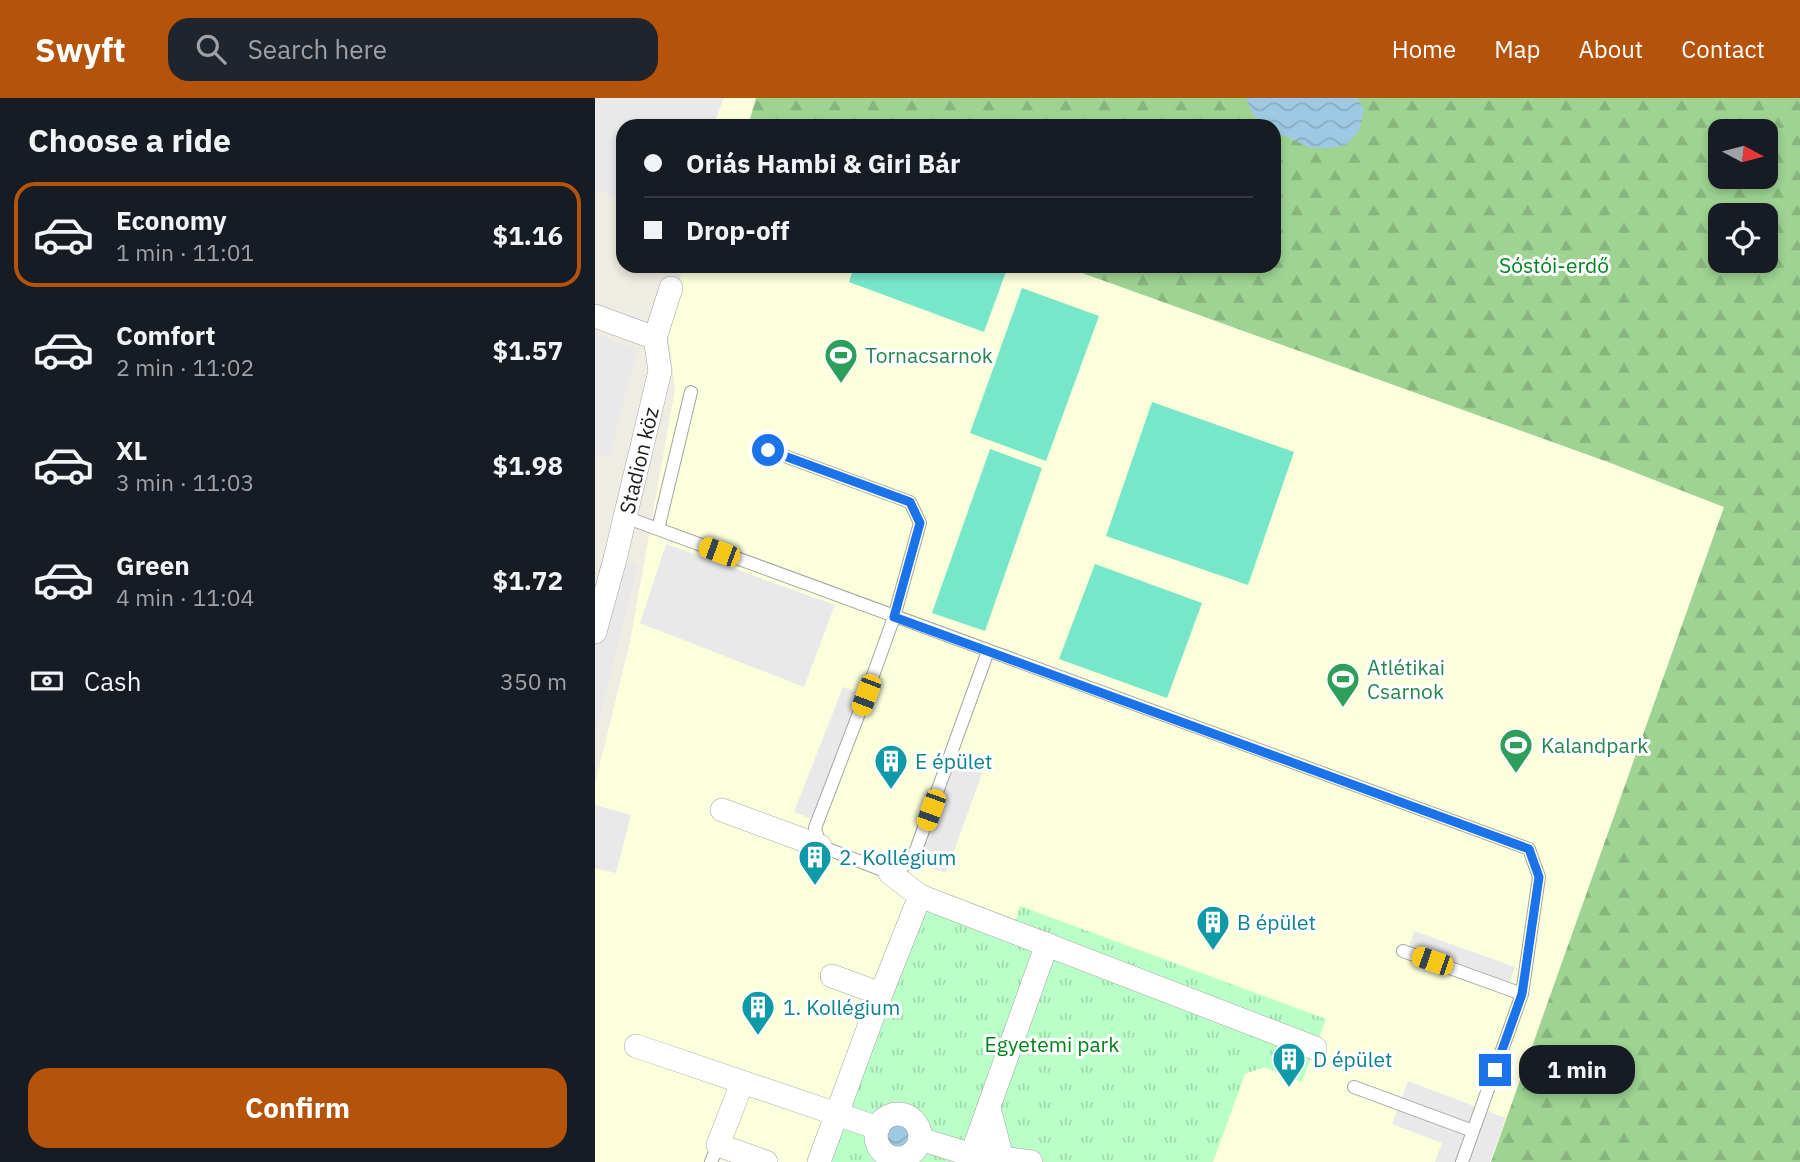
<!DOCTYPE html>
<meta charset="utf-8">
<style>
body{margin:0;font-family:"IBM Plex Sans",sans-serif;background:#20242c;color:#f1f3f6;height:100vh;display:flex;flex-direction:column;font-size:26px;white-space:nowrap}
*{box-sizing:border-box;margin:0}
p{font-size:23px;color:#9ea1a6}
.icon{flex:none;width:38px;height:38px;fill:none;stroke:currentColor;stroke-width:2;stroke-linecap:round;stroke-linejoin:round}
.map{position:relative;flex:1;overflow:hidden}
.sheet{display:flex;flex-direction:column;background:#171b24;width:595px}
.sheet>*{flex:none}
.banner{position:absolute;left:21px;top:21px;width:665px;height:154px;border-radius:21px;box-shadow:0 4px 10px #0003;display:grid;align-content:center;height:154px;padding:0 28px;background:#171b24}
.needle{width:46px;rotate:97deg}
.tools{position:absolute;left:1113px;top:21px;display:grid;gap:14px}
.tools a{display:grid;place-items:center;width:70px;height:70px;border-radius:14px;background:#171b24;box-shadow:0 4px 10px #0003;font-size:35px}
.end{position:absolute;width:32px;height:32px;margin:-16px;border:9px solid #1a73e8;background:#fff;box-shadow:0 0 0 4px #fff}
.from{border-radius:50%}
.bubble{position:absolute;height:49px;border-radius:21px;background:#171b24;box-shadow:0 4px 10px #0003;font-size:23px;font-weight:800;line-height:49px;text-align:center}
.car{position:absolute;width:21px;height:42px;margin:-21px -10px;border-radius:9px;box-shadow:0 0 5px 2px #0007;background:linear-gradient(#f5c518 24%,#345 0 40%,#f5c518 0 76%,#345 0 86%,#f5c518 0)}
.banner b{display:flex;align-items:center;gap:24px;height:66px;font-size:26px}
.banner b+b{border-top:2px solid #363941}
.banner i{width:18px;height:18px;background:#f1f3f6}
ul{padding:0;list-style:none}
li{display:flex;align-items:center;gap:21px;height:105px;margin:0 14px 10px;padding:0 14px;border:4px solid transparent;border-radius:21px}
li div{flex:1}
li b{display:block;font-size:26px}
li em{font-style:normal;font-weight:800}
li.current{border-color:#b45309}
li>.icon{width:63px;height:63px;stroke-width:1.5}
h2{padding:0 28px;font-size:32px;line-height:84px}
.pay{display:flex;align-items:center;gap:18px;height:77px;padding:0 28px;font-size:26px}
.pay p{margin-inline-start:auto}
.button{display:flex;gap:14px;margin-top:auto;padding:14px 28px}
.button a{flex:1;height:80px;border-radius:21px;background:#b45309;color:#fff;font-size:28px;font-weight:800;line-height:80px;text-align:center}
header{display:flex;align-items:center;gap:42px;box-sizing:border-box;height:98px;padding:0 35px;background:#b45309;color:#fff}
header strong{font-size:33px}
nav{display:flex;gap:38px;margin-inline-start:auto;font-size:24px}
.search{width:490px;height:63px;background:#20242c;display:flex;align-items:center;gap:18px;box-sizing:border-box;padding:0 24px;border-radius:21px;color:#9ea1a6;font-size:26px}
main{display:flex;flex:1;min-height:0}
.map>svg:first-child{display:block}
.education{fill:#fbffdb}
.forest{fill:url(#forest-firs);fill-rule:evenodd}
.park{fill:url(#park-tufts)}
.pitch{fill:#77e7c9}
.parking{fill:#e9e9e9}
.water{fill:url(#water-waves)}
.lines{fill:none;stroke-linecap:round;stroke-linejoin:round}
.lane-casing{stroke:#a4a4a4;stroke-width:14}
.street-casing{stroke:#a4a4a4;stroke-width:24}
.lane{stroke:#fff;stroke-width:12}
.street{stroke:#fff;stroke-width:23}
.route{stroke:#1a73e8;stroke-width:9}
.labels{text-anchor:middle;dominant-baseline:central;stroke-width:6;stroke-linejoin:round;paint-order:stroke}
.park-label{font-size:21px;fill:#01851b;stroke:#fff}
.leisure-label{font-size:21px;fill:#27864d;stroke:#fff;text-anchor:start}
.street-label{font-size:21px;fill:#1d1d1d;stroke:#fff}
.culture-label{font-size:21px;fill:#0d838f;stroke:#fff;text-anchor:start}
</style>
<header>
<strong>Swyft</strong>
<div class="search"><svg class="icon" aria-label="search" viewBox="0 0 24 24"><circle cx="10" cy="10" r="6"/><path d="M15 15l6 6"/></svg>Search here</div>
<nav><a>Home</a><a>Map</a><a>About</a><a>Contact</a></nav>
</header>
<main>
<section class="sheet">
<h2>Choose a ride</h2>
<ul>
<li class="current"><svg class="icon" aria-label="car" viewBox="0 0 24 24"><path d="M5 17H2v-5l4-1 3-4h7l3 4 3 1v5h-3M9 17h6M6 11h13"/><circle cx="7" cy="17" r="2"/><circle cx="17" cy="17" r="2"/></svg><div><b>Economy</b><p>1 min · 11:01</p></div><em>$1.16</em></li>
<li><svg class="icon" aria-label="car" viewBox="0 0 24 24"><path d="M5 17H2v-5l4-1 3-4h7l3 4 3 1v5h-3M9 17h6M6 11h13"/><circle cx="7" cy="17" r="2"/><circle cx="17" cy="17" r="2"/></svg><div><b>Comfort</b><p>2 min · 11:02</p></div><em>$1.57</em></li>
<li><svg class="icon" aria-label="car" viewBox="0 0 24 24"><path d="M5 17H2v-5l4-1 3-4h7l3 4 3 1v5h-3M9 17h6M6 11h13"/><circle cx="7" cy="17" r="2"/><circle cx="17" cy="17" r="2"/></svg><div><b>XL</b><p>3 min · 11:03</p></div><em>$1.98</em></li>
<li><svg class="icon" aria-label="car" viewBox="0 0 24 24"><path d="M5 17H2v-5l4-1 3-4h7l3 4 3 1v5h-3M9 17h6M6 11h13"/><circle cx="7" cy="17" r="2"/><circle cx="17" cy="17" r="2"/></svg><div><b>Green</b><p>4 min · 11:04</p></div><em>$1.72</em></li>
</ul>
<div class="pay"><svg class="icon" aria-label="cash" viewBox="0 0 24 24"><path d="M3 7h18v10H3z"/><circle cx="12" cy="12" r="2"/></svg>Cash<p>350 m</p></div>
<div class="button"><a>Confirm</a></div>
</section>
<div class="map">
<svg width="1205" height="1064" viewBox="0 0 1205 1064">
<defs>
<pattern id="forest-firs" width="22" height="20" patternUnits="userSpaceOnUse" patternTransform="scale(1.75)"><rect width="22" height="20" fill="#9ed392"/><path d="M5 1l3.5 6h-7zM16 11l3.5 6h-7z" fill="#88b57d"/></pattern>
<pattern id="park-tufts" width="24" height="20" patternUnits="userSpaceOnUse" patternTransform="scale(1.75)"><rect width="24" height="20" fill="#b9ffc7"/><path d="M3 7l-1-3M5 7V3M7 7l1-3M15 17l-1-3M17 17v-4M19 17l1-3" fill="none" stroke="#9fdaaa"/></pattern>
<pattern id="water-waves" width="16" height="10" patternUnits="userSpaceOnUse" patternTransform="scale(1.75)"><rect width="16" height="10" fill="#9dcae2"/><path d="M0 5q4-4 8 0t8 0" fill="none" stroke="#87adc1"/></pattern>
</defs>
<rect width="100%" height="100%" fill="#efece2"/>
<!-- education -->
<path class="education" d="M128,0H162L154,28H119Z
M88,168H468L1013,364L1129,409L896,1064H0V686L35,544L80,291L73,234Z"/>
<!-- forest -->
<path class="forest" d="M161,0H1205V1064H896L1129,409L1013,364L468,168H679V28H153ZM1125,33H1171V79H1125ZM1125,117H1171V163H1125Z"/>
<!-- park -->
<path class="park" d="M328,803L417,833L425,808L731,921L707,984L669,969L650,976L618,1064H228Z"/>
<!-- pitch -->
<path class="pitch" d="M259,168H413L389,234L254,184Z
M427,190L504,218L451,363L375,335Z
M557,304L699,354L653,487L511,438Z
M395,351L447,370L390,533L337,515Z
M500,466L607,505L572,600L464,561Z"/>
<!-- parking -->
<path class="parking" d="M0,0H128L119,28H28V102L0,91Z
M0,236L42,251L14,361L0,356Z
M71,446L240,507L209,589L45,525Z
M20,461L43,467L0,640V534Z
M248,589L271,597L222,723L199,714Z
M354,660L388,673L351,775L317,763Z
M0,707L36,717L21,775L0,770Z
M819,833L920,869L912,890L812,855Z
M813,983L911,1020L895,1064H840L847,1045L797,1026Z"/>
<!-- water -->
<path class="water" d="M651,0H762L769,11L764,33L751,47L736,50H716L679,33V28C662,28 656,13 651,0Z
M291 1038a13 13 0 1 1 26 0a13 13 0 1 1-26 0Z"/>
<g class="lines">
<defs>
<path id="lane" d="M173,352L315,404L325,425L299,519L271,597L220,730L225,748L295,775L317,763L393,553
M30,419L934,751L944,779L927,896L867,1064
M63,431L96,294
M808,853L927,896
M759,989L878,1033
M116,1064L123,1047"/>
<g id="street">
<path d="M0,218L60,240"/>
<path id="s1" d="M0,534L20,461L65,273L60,240L76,190"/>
<path d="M127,712L225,748"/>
<path d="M295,775L325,798L720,950"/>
<path d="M237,878L286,896"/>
<path d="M41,948L283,1030"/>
<path d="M147,985L123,1047L171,1064"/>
<path d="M394,1010L407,1060L436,1064"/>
<circle cx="303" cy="1038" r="22"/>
<path d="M325,1041L377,1057L407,1060V1064"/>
<path d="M224,1064L286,896L325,798"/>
<path d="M374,1064L452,846"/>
</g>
</defs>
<!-- lane casing -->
<use href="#lane" class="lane-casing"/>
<!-- street casing -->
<use href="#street" class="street-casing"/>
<!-- lane -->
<use href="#lane" class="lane"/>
<!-- street -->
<use href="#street" class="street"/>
</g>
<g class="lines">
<!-- route -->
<path class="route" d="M173,352L315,404L325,425L299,519L934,751L944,779L927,896L900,972"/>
</g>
<!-- icons -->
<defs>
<symbol id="stadium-pin" viewBox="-11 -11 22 30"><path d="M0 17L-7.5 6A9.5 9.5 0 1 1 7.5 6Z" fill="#2e9e5b" stroke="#fff"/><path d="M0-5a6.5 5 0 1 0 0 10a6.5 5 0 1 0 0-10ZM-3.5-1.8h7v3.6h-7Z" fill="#fff"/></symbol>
<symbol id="building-pin" viewBox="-11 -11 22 30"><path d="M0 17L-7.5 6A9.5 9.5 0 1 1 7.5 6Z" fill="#0f9aa8" stroke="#fff"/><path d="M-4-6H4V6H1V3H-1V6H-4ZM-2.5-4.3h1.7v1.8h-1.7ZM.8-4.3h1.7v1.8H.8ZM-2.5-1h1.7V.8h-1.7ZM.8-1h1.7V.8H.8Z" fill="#fff"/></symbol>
</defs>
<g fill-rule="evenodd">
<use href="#stadium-pin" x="227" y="238" width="38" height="52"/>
<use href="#stadium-pin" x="729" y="562" width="38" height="52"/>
<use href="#stadium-pin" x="902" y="628" width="38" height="52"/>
<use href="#building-pin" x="277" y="644" width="38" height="52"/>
<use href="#building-pin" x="201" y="740" width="38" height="52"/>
<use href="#building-pin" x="599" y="805" width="38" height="52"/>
<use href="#building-pin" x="144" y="890" width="38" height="52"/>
<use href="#building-pin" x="675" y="942" width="38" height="52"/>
</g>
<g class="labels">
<!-- park labels -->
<g class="park-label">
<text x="959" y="167">Sóstói-erdő</text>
<text x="457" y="946">Egyetemi park</text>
</g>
<!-- leisure labels -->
<g class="leisure-label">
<text x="270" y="257">Tornacsarnok</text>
<text x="772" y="569">Atlétikai<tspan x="772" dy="24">Csarnok</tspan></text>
<text x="946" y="647">Kalandpark</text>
</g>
<!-- street labels -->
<g class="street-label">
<text stroke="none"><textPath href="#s1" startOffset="177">Stadion köz</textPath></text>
</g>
<!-- culture labels -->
<g class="culture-label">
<text x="320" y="663">E épület</text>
<text x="244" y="759">2. Kollégium</text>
<text x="642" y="824">B épület</text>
<text x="188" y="909">1. Kollégium</text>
<text x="718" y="961">D épület</text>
</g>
</g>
</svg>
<div class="tools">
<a><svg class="needle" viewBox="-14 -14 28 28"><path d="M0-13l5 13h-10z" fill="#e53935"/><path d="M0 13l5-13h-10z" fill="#9ea1a6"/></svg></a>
<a><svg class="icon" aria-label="locate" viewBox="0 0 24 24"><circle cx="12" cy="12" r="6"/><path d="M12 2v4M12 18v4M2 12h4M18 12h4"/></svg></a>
</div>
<i class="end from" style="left:173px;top:352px"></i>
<i class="end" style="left:900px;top:972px"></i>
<div class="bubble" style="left:924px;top:947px;width:116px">1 min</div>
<i class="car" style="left:124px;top:454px;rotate:290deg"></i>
<i class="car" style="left:271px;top:597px;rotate:201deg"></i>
<i class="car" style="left:336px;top:712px;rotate:200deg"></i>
<i class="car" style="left:837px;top:863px;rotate:289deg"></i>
<div class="banner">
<b><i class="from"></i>Oriás Hambi &amp; Giri Bár</b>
<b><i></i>Drop-off</b>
</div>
</div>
</main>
